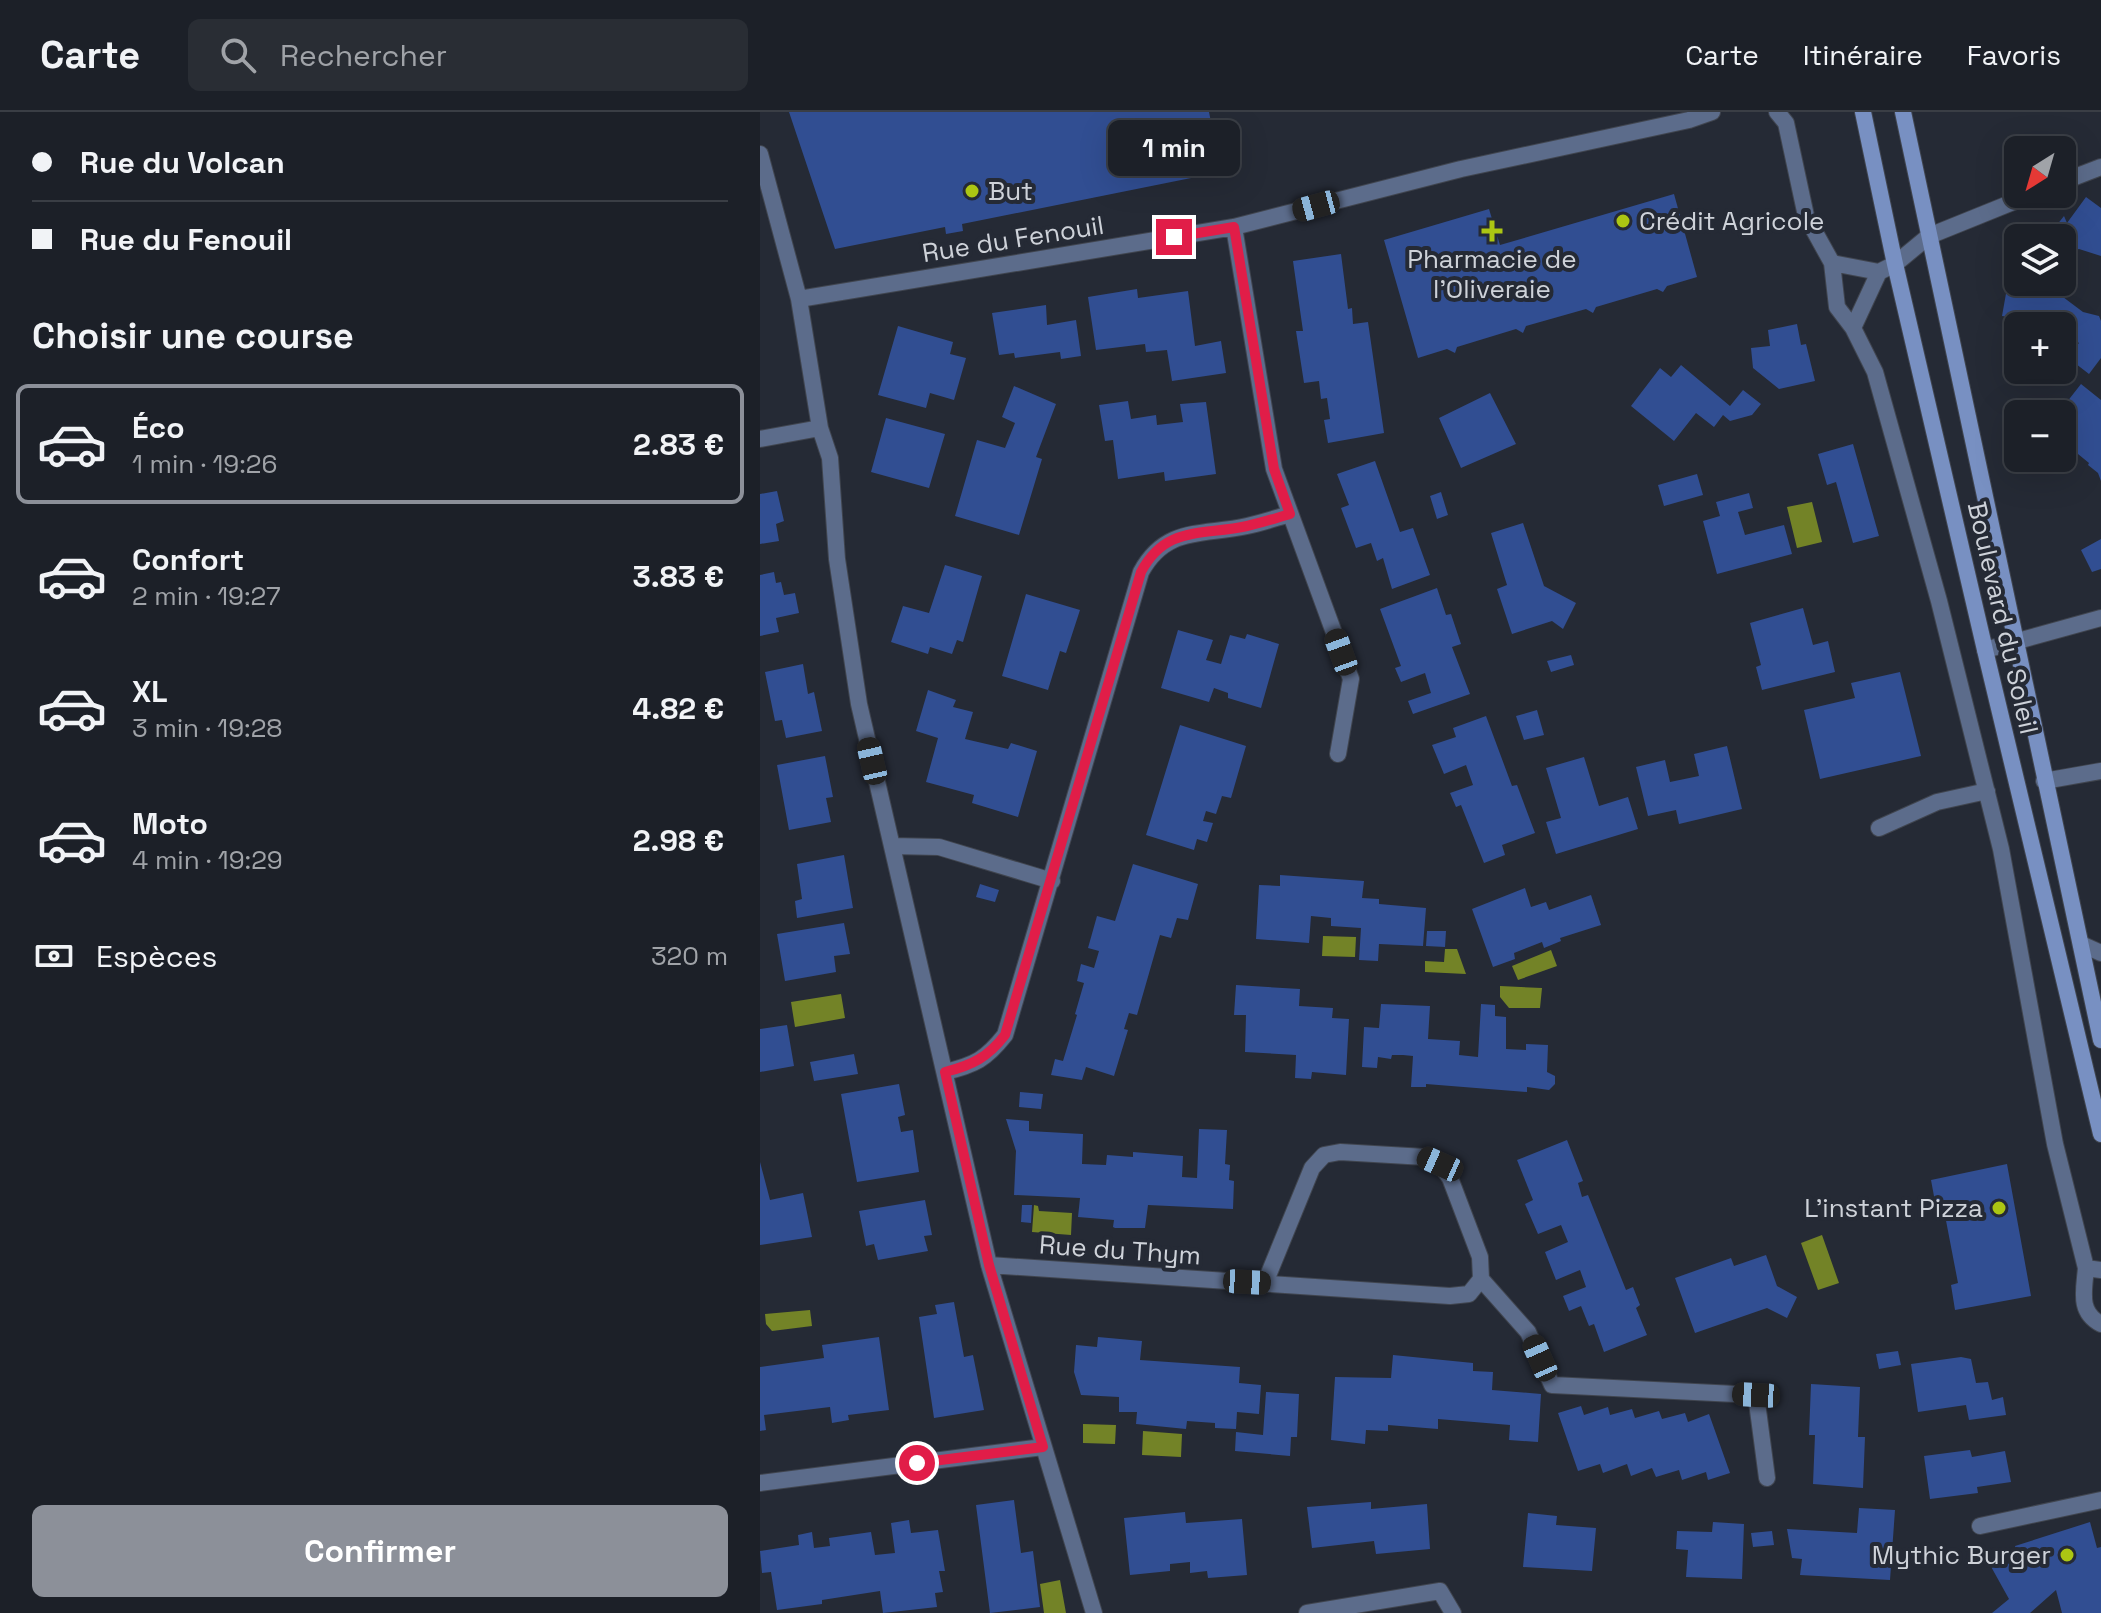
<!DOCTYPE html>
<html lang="fr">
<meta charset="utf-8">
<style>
body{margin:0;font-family:"Space Grotesk",sans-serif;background:#292d34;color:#f1f3f6;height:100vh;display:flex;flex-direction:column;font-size:30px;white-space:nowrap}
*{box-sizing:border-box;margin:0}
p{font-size:26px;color:#a0a3a8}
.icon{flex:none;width:44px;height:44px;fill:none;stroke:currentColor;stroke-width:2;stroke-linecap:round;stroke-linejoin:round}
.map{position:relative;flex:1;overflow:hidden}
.drawer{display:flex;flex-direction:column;background:#1c2028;width:760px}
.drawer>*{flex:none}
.guide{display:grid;align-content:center;height:176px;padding:0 32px;background:#1c2028}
.needle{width:52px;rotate:217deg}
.buttons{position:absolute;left:1244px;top:24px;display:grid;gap:16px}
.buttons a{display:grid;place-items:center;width:72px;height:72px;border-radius:12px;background:#1c2028;box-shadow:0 8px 32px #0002,0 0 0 2px #3a3e45;font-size:40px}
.end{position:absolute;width:36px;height:36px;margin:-18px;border:10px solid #e11d48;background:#fff;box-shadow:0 0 0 4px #fff}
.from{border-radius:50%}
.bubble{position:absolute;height:56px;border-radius:12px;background:#1c2028;box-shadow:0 8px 32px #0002,0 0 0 2px #3a3e45;font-size:26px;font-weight:800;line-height:56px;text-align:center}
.car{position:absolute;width:24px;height:48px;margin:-24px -12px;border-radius:10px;box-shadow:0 0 6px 2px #0007;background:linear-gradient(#222 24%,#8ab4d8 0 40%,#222 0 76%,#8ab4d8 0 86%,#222 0)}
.guide b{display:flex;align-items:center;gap:28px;height:76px;font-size:30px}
.guide b+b{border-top:2px solid #3a3e45}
.guide i{width:20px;height:20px;background:#f1f3f6}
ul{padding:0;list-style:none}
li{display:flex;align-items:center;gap:24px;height:120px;margin:0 16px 12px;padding:0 16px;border:4px solid transparent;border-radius:12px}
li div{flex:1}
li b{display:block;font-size:30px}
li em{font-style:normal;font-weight:800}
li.selected{border-color:#8c9099}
li>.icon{width:72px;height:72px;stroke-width:1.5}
h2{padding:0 32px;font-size:36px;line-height:96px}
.pay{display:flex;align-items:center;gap:20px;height:88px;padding:0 32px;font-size:30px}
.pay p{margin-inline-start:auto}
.action{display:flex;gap:16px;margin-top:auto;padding:16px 32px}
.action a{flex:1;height:92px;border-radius:12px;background:#8c9099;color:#fff;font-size:32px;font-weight:800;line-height:92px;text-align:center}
header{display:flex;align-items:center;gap:48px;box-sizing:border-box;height:112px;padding:0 40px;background:#1c2028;border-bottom:2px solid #3a3e45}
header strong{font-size:38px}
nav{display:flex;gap:44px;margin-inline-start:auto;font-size:28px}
.search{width:560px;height:72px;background:#292d34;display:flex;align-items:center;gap:20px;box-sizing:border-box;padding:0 28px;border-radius:12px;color:#a0a3a8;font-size:30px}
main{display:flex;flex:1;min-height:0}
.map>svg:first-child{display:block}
.water{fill:#738327}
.building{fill:#314e92}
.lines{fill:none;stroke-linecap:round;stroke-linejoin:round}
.service-casing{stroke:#40454f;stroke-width:18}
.minor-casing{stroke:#40454f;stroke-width:18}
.secondary-casing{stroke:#40454f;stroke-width:18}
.service{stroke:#5c6c8b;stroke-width:16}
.minor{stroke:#5c6c8b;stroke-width:16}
.secondary{stroke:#7890c2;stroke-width:16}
.route{stroke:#e11d48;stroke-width:10}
.poi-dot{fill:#acc613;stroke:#252a35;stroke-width:3}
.labels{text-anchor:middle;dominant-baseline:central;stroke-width:8;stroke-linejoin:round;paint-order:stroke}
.poi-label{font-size:26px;fill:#ced2d9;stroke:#252a35;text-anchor:start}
.street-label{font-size:26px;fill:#ced2d9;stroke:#252a35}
</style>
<header>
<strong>Carte</strong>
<div class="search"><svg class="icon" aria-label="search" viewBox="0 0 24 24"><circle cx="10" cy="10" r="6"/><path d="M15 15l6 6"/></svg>Rechercher</div>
<nav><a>Carte</a><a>Itinéraire</a><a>Favoris</a></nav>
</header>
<main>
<section class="drawer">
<div class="guide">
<b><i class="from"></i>Rue du Volcan</b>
<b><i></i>Rue du Fenouil</b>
</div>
<h2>Choisir une course</h2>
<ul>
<li class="selected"><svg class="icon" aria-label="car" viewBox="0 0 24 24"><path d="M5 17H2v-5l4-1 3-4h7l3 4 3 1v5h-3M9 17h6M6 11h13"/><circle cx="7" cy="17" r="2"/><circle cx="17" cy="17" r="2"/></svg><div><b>Éco</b><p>1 min · 19:26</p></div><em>2.83 €</em></li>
<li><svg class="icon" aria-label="car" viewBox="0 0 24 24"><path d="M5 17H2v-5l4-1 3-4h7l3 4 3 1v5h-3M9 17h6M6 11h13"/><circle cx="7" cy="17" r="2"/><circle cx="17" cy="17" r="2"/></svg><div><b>Confort</b><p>2 min · 19:27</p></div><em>3.83 €</em></li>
<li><svg class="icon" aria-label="car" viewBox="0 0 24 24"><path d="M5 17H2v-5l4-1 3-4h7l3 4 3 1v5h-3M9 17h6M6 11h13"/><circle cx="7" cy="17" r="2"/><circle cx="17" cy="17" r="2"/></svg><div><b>XL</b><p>3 min · 19:28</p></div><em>4.82 €</em></li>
<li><svg class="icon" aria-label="car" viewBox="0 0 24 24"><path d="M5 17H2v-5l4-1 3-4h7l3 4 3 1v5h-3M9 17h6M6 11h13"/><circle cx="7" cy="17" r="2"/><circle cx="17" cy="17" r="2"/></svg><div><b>Moto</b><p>4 min · 19:29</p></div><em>2.98 €</em></li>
</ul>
<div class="pay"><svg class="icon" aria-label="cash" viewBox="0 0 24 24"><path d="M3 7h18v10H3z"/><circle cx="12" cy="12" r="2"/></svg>Espèces<p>320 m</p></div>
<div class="action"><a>Confirmer</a></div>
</section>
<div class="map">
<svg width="1341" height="1501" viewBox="0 0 1341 1501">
<rect width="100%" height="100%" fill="#252a35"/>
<!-- water -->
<path class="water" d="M1052,390L1062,430L1037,436L1027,395Z
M563,824L596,825L595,845L562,844Z
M685,837H697L706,862L665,860V849L684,850Z
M791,838L797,854L758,868L752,854Z
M740,874L782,876L780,896H749L740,885Z
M81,882L85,906L35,915L31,890Z
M274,1093L278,1094L279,1099L312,1101L311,1123L272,1120Z
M1062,1123L1079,1171L1058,1178L1041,1131Z
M50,1198L52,1214L12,1219L6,1212L5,1202Z
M323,1312L356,1313L355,1332L323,1331Z
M383,1319L422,1322L421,1345L382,1343Z
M300,1468L306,1501H284L280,1472Z"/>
<!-- building -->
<path class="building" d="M29,0H449L461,60L202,112L203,119L186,122L185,115L75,137Z
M914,82L937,165L907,174L903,180L897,177L836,195L833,201L826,197L766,214L763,221L756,217L697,235L695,241L687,237L658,246L624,128L729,97L740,133Z
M1326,85L1341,96V144L1319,137L1309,140L1302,150V126H1283L1299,118L1296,114L1304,104L1307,111Z
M581,142L588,197L592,196L593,212L608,210L624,321L568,331L564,308L570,307L567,286L561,287L559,269L544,271L536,219H543L533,149Z
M1268,170H1298L1303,185L1323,200L1339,204L1341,209V246L1329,262L1307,245L1319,231L1307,222L1302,224V214H1279L1282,210L1242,204L1247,176L1267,179Z
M377,177L378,186L428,179L435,234L461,229L466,261L412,269L407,238L386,240L385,232L336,238L328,185Z
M286,193L287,213L316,208L321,244L301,247L300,240L255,246L254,241L239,243L232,201Z
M1037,212L1041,233L1046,232L1055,269L1019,277L993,256L991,236L1010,234L1008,218Z
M138,214L193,230L190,242L206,246L194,288L170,281L166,296L118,283Z
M921,253L970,294L983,278L1001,292L992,303L970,309L963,303L954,315L936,301L914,329L871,294L900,256L911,265Z
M1321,272L1341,288V369L1338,361L1328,353L1329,351L1318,342L1311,351L1302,344V318L1308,310L1303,295Z
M254,274L296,292L276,345L282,347L259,423L195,404L217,328L245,336L255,311L242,305Z
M730,281L756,332L701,356L679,306Z
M368,289L371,307L396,303L397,313L423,310L420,292L446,290L456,362L405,369L404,360L358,367L353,328L345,329L339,293Z
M126,306L185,322L169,376L111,360Z
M1093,332L1119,424L1093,431L1076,370L1067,373L1058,342Z
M615,349L640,420L653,416L670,463L632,477L623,446L617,449L611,431L596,436L581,396L589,393L577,362Z
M937,362L943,383L904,394L898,373Z
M17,379L24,409L16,412L19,429L0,432V382Z
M681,380L688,403L677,407L670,384Z
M989,381L993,396L978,400L985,423L1024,413L1032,442L957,462L943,409L960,404L956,390Z
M763,411L784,474L816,491L803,517L792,509L752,522L737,477L747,473L731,421Z
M1341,427V457L1332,460L1321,438Z
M185,453L222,464L203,530L197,528L192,542L170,535L168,542L131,530L143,494L169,501Z
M14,460L16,471L21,470L24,483L35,481L39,501L16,506L19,520L0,524V463Z
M677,476L686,503L691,502L701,532L692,535L710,582L653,602L648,589L671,581L665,561L641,570L635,556L641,554L620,497Z
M266,482L320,498L306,541L300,539L288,578L242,564Z
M1043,496L1053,533L1068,529L1075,560L1002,578L996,555L1001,553L990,511Z
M418,518L453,528L446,548L461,552L470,523L485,527L487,522L519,532L501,596L468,586V581L454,576L449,590L401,576Z
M811,543L814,553L791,560L787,549Z
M43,552L48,582L54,580L62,619L26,626L22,608L15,609L5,560Z
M1140,560L1161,644L1060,667L1044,598L1095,586L1091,571Z
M168,578L196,588L193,595L213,600L205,627L248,637L251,631L277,639L258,705L212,691L214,683L166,670L178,626L156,619Z
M777,598L784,623L764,628L756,604Z
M726,604L752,674L757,673L775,721L742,733L745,743L724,751L701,693L696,695L690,681L713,673L706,653L684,662L672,633L696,625L693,616Z
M420,613L486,634L471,686L462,684L456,702L446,699L443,709L453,711L447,730L437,727L434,738L386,723Z
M967,634L982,697L919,712L916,698L888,704L876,655L905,648L910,670L939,664L934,642Z
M65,644L73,685L66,686L71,710L29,718L17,653Z
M824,645L839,694L868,685L878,717L796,742L786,710L801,706L786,656Z
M84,743L93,796L37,806L35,789L42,787L37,752Z
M373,752L438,772L428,808L417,806L411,826L400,823L377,903L369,901L364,917L368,918L354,964L326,955L322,968L291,963L295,947L303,949L317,903L315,902L324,871L317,869L321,852L334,856L339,839L328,836L337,804L355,809Z
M520,763L604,769L602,786L619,787V792L666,796L663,834L619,832L618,849L599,848L601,816L571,814V806L551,804L549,831L496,827L499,773L520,774Z
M220,772L239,778L235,790L216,785Z
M765,776L771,795L786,790L789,798L831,783L841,813L800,826L801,829L784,836L782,830L754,841L755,847L733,855L712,797Z
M84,811L90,842L74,844L76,860L25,869L17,822Z
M667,819H686L685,835L666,834Z
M476,873L540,877L539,894L573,896L572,906L589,907L586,963L552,960L551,967L535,966L536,943L485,940L486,903H474Z
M621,892L670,894L668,927L700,929L699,943L718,945L721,892L735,893V904L746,905V937L766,938V932L788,933L787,960L795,964V972L789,978L767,975V980L666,972V975H651L653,944L643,943H632L631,947L618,945L617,956L602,955L604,915L619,916Z
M27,913L34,954L0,960V917Z
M94,942L98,962L54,969L50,950Z
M139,972L145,1003L138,1005L141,1020L153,1018L159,1060L97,1070L81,982Z
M260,980L283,982L281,997L259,995Z
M246,1007L269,1009V1019L323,1022L322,1052L346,1053L347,1043L373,1045V1040L423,1044L422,1065L437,1066L439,1017L467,1018L465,1052L470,1053L469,1068L474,1069L473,1097L388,1093L385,1116H355L353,1115L354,1108L318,1105L320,1086L254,1083L256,1039Z
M807,1028L823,1069L818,1071L822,1085L828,1083L866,1178L873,1175L880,1193L876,1196L887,1223L844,1240L834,1212L829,1214L821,1194L809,1199L803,1184L826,1175L820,1158L796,1168L785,1140L808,1130L801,1113L778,1122L765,1092L773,1088L757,1048Z
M0,1050L10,1088L43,1081L52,1125L0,1133Z
M1247,1052L1271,1184L1195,1198L1191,1173L1198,1171L1183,1093L1176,1095L1171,1068Z
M165,1088L172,1123L164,1124L168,1139L118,1148L114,1132L106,1134L99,1099Z
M262,1093H272L271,1111L261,1110Z
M1006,1143L1017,1174L1037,1185L1027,1206L1007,1196L935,1221L915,1166L971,1146L974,1154Z
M194,1190L204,1245L213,1243L224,1298L174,1306L159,1205L177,1202L175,1193Z
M119,1225L129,1298L88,1303L89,1308L72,1311L70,1295L4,1303L6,1318L0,1319V1255L64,1246L62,1233Z
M338,1225L382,1229L380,1248L480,1255L479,1271L501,1273L499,1302L477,1300L476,1317L455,1316V1311L427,1309L426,1317L376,1312L377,1300H359V1285L321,1283L314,1260L316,1233L337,1235Z
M1138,1239L1141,1253L1119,1257L1116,1242Z
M633,1243L713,1251V1259L733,1260L732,1278L781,1282L778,1330L749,1328L750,1313L678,1307V1317L628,1313V1319L606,1318L605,1332L571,1328L575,1265L631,1266Z
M1201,1245L1211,1247L1216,1271L1228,1270L1232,1288L1243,1285L1246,1303L1209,1308L1206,1293L1158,1300L1151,1252Z
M1051,1272L1100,1275L1098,1325H1105L1103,1376L1053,1372L1055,1323H1049Z
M506,1280L539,1282L537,1325H531L530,1344L475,1339L476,1320L503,1323Z
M821,1294L824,1303L848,1295L850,1303L872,1297L875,1306L899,1299L902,1307L925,1301L928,1310L949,1302L970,1361L948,1368L946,1360L922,1368L919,1358L896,1365L892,1356L871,1364L867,1352L843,1361L840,1352L818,1359L798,1301Z
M1210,1338L1212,1345L1245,1339L1251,1370L1217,1375L1218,1381L1170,1387L1164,1344Z
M254,1388L261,1441L273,1439L280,1495L230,1501L216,1393Z
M611,1390V1397L667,1392L670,1437L616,1442L614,1429L552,1436L547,1395Z
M1099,1396L1135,1398L1130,1468L1040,1463L1042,1447L1032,1446L1027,1417L1097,1421Z
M425,1400L426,1411L482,1407L487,1463L448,1466L447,1459L430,1461V1450L410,1452V1459L370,1463L364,1406Z
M768,1401L797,1404L796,1413L836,1416L832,1459L763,1455Z
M149,1408L151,1421L178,1418L185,1459H179L183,1480L175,1481L177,1495L123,1501L120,1479L62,1488V1492L17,1498L11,1460L2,1461L0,1439L39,1433L38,1423L52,1420L54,1436L70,1434L69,1426L111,1420L115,1443L135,1441L131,1411Z
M953,1410L984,1412L982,1467L926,1465L928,1438L916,1437L917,1419L952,1420Z
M1330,1410L1337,1436L1341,1435V1501H1302L1296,1478L1270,1501H1232L1249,1487L1229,1451L1246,1441L1249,1449L1258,1447L1255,1434Z
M1012,1419L1014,1433L993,1435L991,1421Z"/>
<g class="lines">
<defs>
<path id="service" d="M1017,0L1026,11L1046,104L1072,151
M1135,152L1119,160L1072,151L1077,195L1093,216L1115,260L1179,489L1241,737L1295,1032L1326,1156L1341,1158
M1093,216L1119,160
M1119,716L1177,690L1227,679
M1321,832L1341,841
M1326,1156C1324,1179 1318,1200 1341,1212
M1220,1414L1341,1388"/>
<path id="minor" d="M0,42L39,187L60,316L70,346L77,447L99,592L229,1153L334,1501
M1302,70L1341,55
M474,115L514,357L591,567L578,642
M1135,152L1169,124L1273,82
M39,187L474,115L701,57L929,8L952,0
M0,327L60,316
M1225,538L1341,506
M1284,669L1341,659
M132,734L179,735L292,769
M185,960C215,953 226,947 245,923L381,460C406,414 442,424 487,414C501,411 516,406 530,402
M229,1153L690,1184L709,1182L721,1167L720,1145L690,1066L680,1052L665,1045L580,1040L564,1043L552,1056L505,1171
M721,1167L768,1220L792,1273L996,1283L1007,1366
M0,1371L283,1335
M547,1501L680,1479L693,1501"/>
<path id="secondary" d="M1103,0L1135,152L1225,538L1341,1022
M1143,0L1341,928"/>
</defs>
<!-- service casing -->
<use href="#service" class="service-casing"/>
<!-- minor casing -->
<use href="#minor" class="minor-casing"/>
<!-- secondary casing -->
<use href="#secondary" class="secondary-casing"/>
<!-- service -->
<use href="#service" class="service"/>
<!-- minor -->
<use href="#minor" class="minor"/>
<!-- secondary -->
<use href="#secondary" class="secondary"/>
</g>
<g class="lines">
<!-- route -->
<path class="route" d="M157,1351L283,1335L229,1153L185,960C213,953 228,945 245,923L381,460C406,413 442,424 487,414C501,411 516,406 530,402L514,357L474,115L414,125"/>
</g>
<!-- markers -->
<g class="poi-dot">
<circle cx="212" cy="79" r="8"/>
<circle cx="863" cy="109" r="8"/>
<path d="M728 107h8v8h8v8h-8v8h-8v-8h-8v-8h8z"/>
<circle cx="1239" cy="1096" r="8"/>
<circle cx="1307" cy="1443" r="8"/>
</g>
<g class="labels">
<!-- poi labels -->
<g class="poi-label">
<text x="228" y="79">But</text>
<text x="879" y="109">Crédit Agricole</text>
<text x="732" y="147" text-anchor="middle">Pharmacie de<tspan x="732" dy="30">l'Oliveraie</tspan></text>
<text x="1223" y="1096" text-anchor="end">L'instant Pizza</text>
<text x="1291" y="1443" text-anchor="end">Mythic Burger</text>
</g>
<!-- street labels -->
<g class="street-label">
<text transform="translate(253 127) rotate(-9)">Rue du Fenouil</text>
<text transform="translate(1243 506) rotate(77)">Boulevard du Soleil</text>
<text transform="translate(360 1138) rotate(4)">Rue du Thym</text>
</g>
</g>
</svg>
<div class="buttons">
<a><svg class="needle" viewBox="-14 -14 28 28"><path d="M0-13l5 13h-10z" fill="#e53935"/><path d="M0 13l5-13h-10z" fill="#a0a3a8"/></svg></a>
<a><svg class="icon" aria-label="layers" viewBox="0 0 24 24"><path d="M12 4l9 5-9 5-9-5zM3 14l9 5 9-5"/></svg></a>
<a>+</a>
<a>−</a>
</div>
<i class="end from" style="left:157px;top:1351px"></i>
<i class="end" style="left:414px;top:125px"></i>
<div class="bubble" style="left:348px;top:8px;width:132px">1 min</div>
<i class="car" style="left:556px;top:94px;rotate:255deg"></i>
<i class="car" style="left:581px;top:540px;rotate:340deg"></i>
<i class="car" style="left:112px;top:649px;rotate:347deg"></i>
<i class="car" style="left:680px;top:1052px;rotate:294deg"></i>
<i class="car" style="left:487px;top:1170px;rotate:93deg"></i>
<i class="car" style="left:780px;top:1246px;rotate:336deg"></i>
<i class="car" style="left:996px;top:1283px;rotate:273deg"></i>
</div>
</main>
